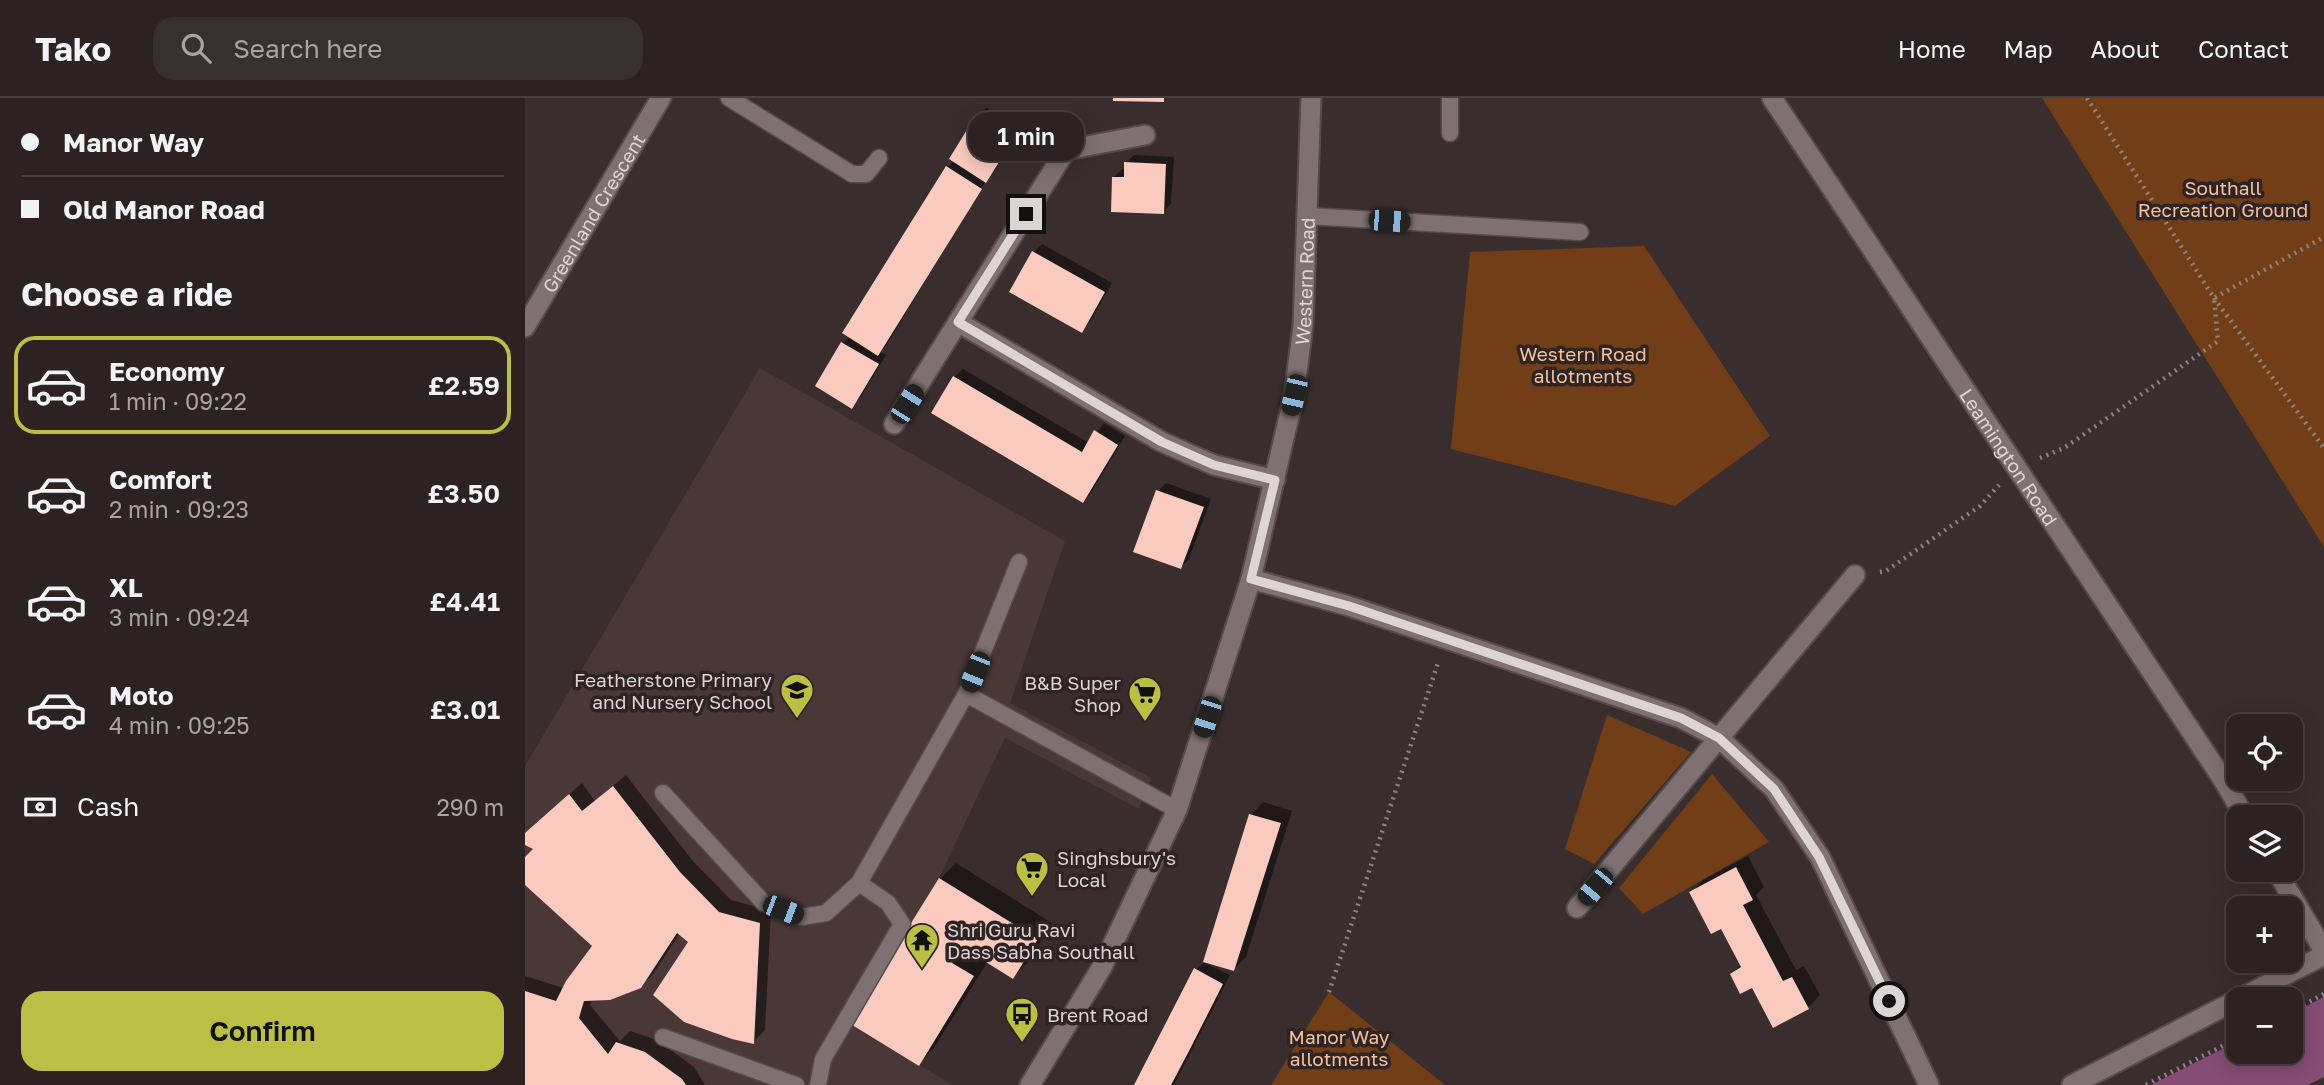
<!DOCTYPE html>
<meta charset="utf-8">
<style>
body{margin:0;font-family:"Golos Text",sans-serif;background:#382f2f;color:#f1f3f6;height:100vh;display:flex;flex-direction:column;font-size:26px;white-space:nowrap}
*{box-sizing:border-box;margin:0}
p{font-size:23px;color:#a6a4a5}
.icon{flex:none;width:38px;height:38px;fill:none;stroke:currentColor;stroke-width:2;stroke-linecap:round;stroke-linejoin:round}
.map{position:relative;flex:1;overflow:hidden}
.side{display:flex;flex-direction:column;background:#2c2222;width:525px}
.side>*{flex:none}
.hud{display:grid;align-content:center;height:154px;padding:0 21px;background:#2c2222}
.fabs{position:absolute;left:1701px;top:616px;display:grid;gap:14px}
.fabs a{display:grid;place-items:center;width:77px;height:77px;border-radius:14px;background:#2c2222;box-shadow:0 4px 18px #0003,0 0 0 2px #483f40;font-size:35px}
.end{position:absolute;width:32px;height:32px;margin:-16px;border:9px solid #ddd4d5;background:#111;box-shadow:0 0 0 4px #111}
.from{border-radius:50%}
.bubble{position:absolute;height:49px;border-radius:21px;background:#2c2222;box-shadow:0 4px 18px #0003,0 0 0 2px #483f40;font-size:23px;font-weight:600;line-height:49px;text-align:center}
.car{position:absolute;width:21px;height:42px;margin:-21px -10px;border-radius:9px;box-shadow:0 0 5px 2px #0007;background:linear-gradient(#222 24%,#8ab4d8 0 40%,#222 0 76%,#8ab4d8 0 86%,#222 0)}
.hud b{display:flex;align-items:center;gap:24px;height:66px;font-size:26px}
.hud b+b{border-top:2px solid #483f40}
.hud i{width:18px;height:18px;background:#f1f3f6}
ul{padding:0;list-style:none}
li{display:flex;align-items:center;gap:21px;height:98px;margin:0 14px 10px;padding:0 7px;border:4px solid transparent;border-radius:21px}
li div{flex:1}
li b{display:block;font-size:26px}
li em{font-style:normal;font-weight:600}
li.selected{border-color:#bbc045}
li>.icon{width:63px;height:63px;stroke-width:1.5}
h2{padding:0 21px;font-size:32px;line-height:84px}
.pay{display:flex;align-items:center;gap:18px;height:77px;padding:0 21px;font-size:26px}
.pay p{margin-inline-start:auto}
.cta{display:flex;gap:14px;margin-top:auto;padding:14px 21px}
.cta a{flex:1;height:80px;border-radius:21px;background:#bbc045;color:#111;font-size:28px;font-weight:600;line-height:80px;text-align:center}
header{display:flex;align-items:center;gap:42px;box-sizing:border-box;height:98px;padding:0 35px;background:#2c2222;border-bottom:2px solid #483f40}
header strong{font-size:33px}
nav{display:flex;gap:38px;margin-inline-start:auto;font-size:24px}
.search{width:490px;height:63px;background:#382f2f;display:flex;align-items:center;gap:18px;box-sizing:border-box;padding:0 24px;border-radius:21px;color:#a6a4a5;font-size:26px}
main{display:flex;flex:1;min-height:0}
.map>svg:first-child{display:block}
.built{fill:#4a3838}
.green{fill:#723e17}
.water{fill:#854c75}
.shadow{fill:#0007}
.building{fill:#facabe}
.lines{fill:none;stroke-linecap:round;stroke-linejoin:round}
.service-casing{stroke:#564b4b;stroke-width:19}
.minor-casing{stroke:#564b4b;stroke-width:23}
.tertiary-casing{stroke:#564b4b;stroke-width:23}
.path{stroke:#8e8384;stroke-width:4.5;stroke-dasharray:2 5;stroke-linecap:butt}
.service{stroke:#7f7171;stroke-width:16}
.minor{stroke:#7f7171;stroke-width:19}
.tertiary{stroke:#7f7171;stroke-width:19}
.route{stroke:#ddd4d5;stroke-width:9}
.labels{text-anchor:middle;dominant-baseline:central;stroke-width:7;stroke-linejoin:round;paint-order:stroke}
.park-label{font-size:19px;fill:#f4c09f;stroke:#2f2424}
.street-label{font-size:19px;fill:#ddd4d5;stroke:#2f2424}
.poi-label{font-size:19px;fill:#ddd4d5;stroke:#2f2424;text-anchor:start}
</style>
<header>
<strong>Tako</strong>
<div class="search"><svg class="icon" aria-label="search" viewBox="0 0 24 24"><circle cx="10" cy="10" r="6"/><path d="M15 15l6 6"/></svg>Search here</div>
<nav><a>Home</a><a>Map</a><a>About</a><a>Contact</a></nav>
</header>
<main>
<section class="side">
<div class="hud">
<b><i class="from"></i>Manor Way</b>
<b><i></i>Old Manor Road</b>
</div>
<h2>Choose a ride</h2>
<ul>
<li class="selected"><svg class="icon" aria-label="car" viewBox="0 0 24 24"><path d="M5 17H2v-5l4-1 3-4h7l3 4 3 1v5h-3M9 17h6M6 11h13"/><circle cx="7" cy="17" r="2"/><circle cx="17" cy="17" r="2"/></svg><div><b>Economy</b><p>1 min · 09:22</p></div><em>£2.59</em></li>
<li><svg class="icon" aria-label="car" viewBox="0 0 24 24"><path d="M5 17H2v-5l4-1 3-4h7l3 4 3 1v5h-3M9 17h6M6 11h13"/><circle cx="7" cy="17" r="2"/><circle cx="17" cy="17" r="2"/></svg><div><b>Comfort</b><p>2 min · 09:23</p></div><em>£3.50</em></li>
<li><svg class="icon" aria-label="car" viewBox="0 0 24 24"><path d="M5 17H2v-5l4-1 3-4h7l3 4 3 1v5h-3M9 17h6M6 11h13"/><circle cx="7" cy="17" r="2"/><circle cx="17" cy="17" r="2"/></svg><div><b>XL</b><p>3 min · 09:24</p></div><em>£4.41</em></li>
<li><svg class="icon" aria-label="car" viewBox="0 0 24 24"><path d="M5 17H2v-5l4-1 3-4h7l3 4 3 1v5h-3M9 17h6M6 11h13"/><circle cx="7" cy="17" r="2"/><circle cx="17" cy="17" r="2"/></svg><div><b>Moto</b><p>4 min · 09:25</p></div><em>£3.01</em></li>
</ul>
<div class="pay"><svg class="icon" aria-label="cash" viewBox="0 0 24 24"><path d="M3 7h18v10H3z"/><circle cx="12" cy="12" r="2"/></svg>Cash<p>290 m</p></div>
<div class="cta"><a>Confirm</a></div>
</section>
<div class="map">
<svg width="1799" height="987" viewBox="0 0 1799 987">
<rect width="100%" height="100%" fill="#3a2d2e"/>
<!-- built -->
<path class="built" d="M235,270L540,443L485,605L626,680L621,695L614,711L480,640L414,780L324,924L427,987H0V668Z"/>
<!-- green -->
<path class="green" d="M1517,0H1799V449Z
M1119,148L1245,338L1150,408L926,351L945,154Z
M1082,617L1166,654L1069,766L1040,751Z
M1187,676L1244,744L1118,816L1094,790Z
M804,894L920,987H746Z"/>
<!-- water -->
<path class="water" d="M1799,899V979L1783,987H1626L1713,943V954H1766V916Z"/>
<!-- shadow -->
<path class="shadow" d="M461,10L496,31L469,74L462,81L361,248L355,254L361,257L335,300L327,308L292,287L318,245L325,238L422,70L429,63L426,61L453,18Z
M609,57L649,59L646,106L638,114L589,79L597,71H601V65Z
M517,146L587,185L565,224L557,232L486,193L509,154Z
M438,271L564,345L579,325L600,338L566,395L558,403L430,279Z
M641,385L686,401L664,461L656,469L633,393Z
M101,677L167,762L206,802L246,813L240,932L228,944L166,844L155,835L128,876L115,889L67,901L65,907L95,943L105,933L132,942L169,969L180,987H0V878L39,890L70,847L0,785V762L10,751L0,745V736L57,685L70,703Z
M738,704L767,713L721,859L709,871L680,865L705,877L649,987H611L670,872L680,864L726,717Z
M1223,758L1239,789L1231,797L1271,872L1279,868L1295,897L1283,909L1228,887L1207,876L1217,866L1197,828L1166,795L1178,782Z
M431,765L527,825L504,863L488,879L463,863L409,950L394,966L415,781Z"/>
<!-- building -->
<path class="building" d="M588,0H639V4L588,3Z
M451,17L489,40L461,85L424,61Z
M599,64L641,66L639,116L586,114L587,79H599Z
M421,68L457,91L353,258L317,235Z
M507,153L580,194L557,235L484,194Z
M316,244L354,266L327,311L290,288Z
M428,278L557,354L569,332L593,347L558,405L406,315Z
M631,392L679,409L656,471L608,454Z
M88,688L155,774L194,814L235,825L229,946L207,941L159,924L128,897L163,844L152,835L116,890L85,902L59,903L54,920L83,956L91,944L120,954L157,981L161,987H0V893L31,903L41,883L67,848L0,787V759L8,751L0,747V735L44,696L57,713Z
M724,716L756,725L709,873L678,864Z
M1211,769L1228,802L1218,807L1258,883L1267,879L1284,911L1248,930L1227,890L1215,896L1205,876L1216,869L1196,831L1186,836L1164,794Z
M414,780L513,841L488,881L437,849L427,865L449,878L394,968L324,925Z
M669,870L698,886L663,955L646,987H609Z"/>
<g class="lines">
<defs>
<path id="service" d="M204,0L327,76H341L354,60
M925,0V35
M782,118L1055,134
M441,596L652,712
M138,695L239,805L277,819L301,815L334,785L441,596L494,464
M138,939L271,987
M293,987L298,961L377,826L363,805L334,785"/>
<g id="minor">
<path id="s1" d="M1247,0L1697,680L1720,719"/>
<path d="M433,224L637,344L689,367L750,382"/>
<path id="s2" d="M0,229L136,0"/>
<path d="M369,326L541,52L620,37"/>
<path d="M726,481L824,508L1156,620L1194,640L1249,691L1295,759L1404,987"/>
<path d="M1751,772L1799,853"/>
<path d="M1052,810L1330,477"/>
</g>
<g id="tertiary">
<path id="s3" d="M505,987L577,869L652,712L726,481L769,297L778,228L786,0"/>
<path d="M1547,987L1799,857"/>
</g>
</defs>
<!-- service casing -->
<use href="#service" class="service-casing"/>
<!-- minor casing -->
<use href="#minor" class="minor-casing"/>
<!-- tertiary casing -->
<use href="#tertiary" class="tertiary-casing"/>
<!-- path -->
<path class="path" d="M1562,0L1689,200L1799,139
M1689,200L1799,350
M1515,360L1539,350L1693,243L1689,200
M1355,474L1361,473L1455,408L1474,387
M804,894L914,562
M1766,913L1799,896
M1621,987L1713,940"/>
<!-- service -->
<use href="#service" class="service"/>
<!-- minor -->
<use href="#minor" class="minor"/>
<!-- tertiary -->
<use href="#tertiary" class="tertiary"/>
</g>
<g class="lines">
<!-- route -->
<path class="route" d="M501,116L433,224L637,344L689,367L750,382L726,481L824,508L1156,620L1194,640L1249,691L1294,759L1364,903"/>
</g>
<!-- icons -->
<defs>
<symbol id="school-pin" viewBox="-11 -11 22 30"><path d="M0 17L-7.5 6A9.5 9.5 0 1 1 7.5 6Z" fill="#bbc045" stroke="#2f2424"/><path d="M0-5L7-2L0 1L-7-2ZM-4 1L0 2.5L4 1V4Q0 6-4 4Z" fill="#111"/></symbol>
<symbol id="supermarket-pin" viewBox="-11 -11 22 30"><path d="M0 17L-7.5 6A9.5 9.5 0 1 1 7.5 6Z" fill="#bbc045" stroke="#2f2424"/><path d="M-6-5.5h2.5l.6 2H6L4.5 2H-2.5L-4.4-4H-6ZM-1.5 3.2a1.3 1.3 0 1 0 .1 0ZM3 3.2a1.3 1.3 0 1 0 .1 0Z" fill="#111"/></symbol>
<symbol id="temple-pin" viewBox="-11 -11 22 30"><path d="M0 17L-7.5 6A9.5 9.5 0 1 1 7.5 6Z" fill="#bbc045" stroke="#2f2424"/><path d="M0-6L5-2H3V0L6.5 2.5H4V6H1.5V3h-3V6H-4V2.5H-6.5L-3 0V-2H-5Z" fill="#111"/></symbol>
<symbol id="bus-pin" viewBox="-11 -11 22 30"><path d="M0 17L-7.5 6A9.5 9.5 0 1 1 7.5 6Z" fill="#bbc045" stroke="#2f2424"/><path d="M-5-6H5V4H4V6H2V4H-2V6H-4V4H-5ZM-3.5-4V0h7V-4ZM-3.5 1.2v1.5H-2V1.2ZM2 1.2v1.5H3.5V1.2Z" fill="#111"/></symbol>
</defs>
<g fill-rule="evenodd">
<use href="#school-pin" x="253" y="573" width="38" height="52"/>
<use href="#supermarket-pin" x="601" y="576" width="38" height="52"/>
<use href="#supermarket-pin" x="488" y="751" width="38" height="52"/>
<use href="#temple-pin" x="378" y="823" width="38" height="52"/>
<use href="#bus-pin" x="478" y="897" width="38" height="52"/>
</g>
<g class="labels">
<!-- park labels -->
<g class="park-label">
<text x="1698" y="89">Southall<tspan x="1698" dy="22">Recreation Ground</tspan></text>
<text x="1058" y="255">Western Road<tspan x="1058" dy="22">allotments</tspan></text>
<text x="814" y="938">Manor Way<tspan x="814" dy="22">allotments</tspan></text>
</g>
<!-- street labels -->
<g class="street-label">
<text stroke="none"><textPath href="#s2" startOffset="133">Greenland Crescent</textPath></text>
<text stroke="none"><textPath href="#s3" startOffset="858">Western Road</textPath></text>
<text stroke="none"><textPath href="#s1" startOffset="430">Leamington Road</textPath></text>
</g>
<!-- poi labels -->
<g class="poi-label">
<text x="247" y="581" text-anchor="end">Featherstone Primary<tspan x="247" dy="22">and Nursery School</tspan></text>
<text x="596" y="584" text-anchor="end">B&amp;B Super<tspan x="596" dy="22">Shop</tspan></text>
<text x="532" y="759">Singhsbury's<tspan x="532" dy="22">Local</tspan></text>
<text x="422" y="831">Shri Guru Ravi<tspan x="422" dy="22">Dass Sabha Southall</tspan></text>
<text x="522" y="916">Brent Road</text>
</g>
</g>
</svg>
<div class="fabs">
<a><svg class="icon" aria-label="locate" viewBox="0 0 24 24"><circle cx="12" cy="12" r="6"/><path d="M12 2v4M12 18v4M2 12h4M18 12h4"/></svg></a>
<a><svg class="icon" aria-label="layers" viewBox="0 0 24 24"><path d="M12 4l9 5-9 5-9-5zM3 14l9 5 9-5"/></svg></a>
<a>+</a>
<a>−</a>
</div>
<i class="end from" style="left:1364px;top:903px"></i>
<i class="end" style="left:501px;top:116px"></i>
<div class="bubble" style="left:443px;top:14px;width:116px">1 min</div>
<i class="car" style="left:864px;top:123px;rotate:94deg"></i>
<i class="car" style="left:769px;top:297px;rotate:193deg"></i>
<i class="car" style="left:382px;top:306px;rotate:32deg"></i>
<i class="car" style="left:450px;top:574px;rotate:202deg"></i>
<i class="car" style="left:682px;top:619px;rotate:198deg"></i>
<i class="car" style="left:1070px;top:789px;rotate:220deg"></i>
<i class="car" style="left:258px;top:812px;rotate:111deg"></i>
</div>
</main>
